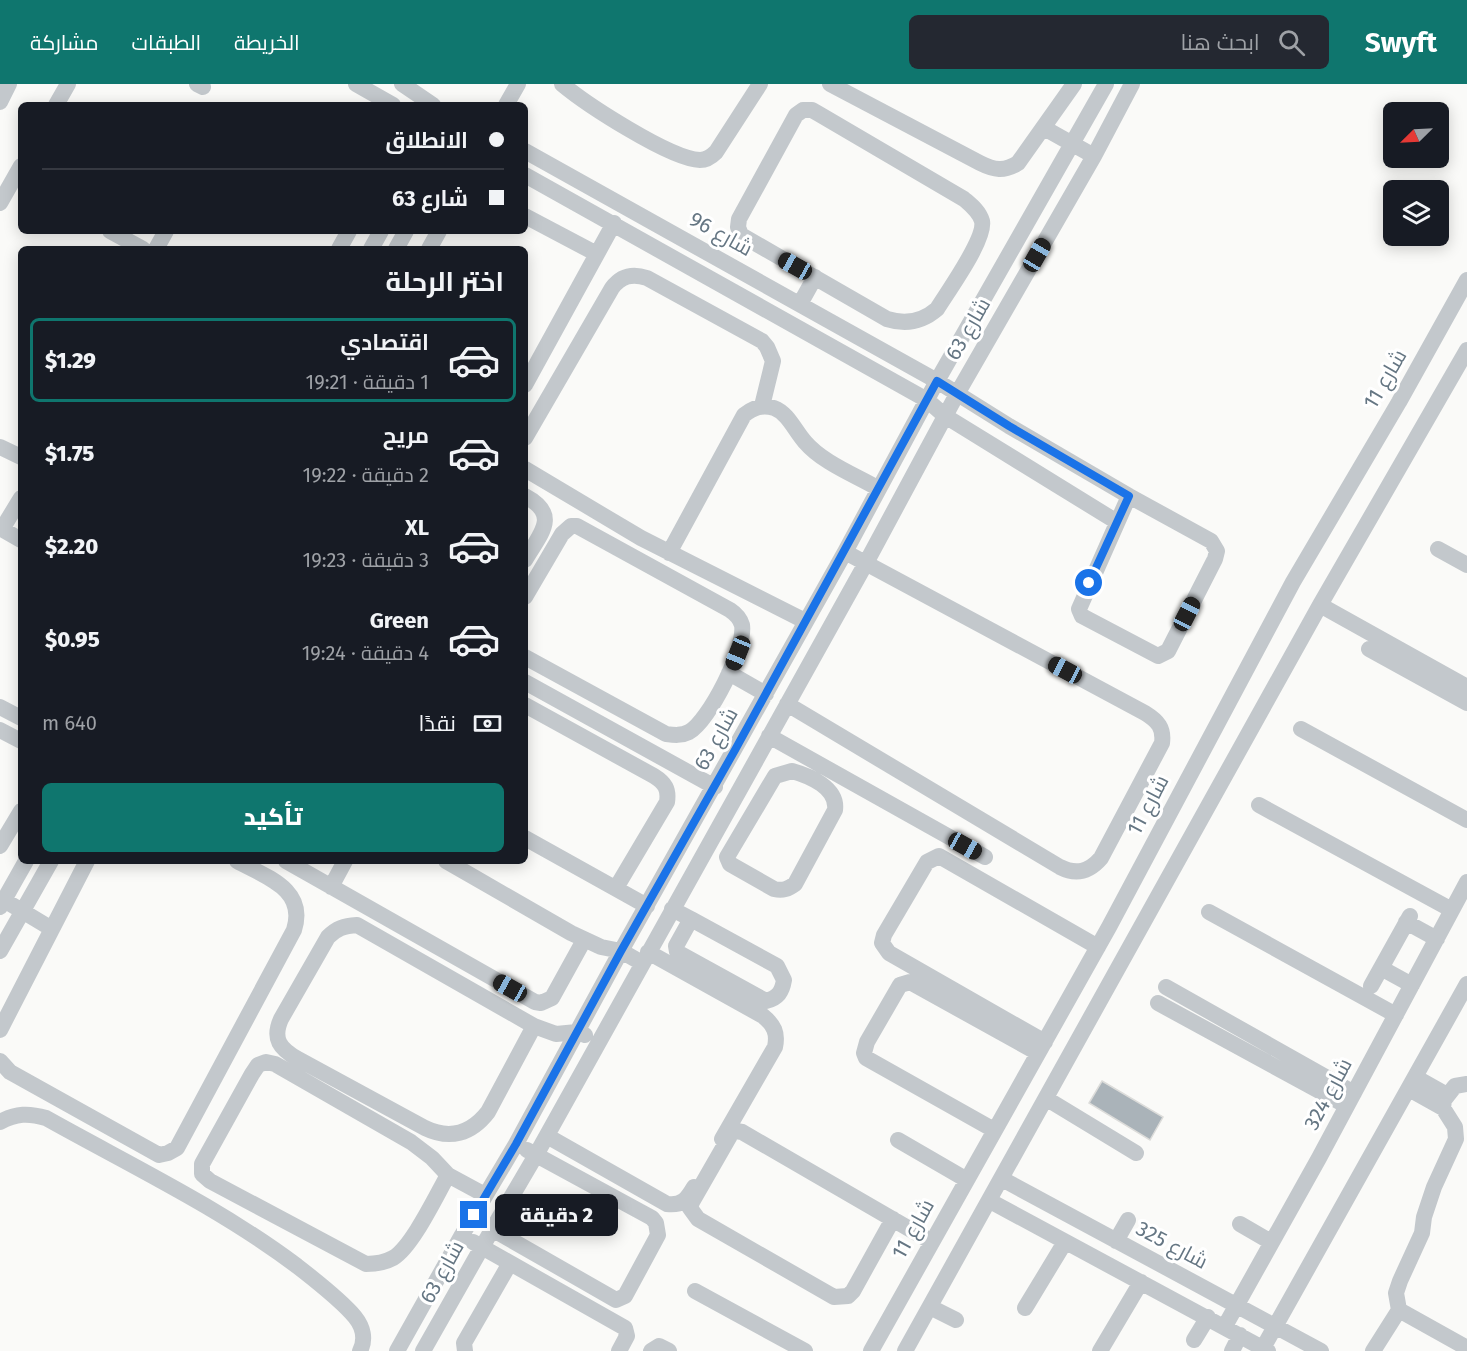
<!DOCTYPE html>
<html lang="ar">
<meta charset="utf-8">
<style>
body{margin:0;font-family:"Fira Sans",Cairo,sans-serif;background:#242831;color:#f1f3f6;direction:rtl;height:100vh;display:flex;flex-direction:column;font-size:22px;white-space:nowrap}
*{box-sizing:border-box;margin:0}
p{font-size:20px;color:#9ea1a6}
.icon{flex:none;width:33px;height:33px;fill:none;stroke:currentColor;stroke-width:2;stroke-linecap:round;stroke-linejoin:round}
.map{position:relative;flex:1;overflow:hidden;direction:ltr}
.sheet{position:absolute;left:18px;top:162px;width:510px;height:618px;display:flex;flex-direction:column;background:#171b24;border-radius:9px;box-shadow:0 3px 15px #0003;direction:rtl}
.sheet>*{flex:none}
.hud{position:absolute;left:18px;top:18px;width:510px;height:132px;border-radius:9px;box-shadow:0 3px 15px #0003;direction:rtl;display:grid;align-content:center;height:132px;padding:0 24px;background:#171b24}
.needle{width:39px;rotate:246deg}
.buttons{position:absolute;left:1383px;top:18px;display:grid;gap:12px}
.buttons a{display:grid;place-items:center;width:66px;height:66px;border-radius:9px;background:#171b24;box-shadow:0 3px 15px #0003;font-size:30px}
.end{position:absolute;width:27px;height:27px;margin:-14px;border:8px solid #1a73e8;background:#fff;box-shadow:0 0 0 3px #fff}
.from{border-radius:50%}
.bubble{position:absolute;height:42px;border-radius:9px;background:#171b24;box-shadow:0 3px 15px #0003;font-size:20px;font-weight:800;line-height:42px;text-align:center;direction:rtl}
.car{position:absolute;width:18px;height:36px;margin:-18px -9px;border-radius:8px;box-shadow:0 0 4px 2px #0007;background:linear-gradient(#222 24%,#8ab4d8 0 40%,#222 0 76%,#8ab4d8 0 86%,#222 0)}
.hud b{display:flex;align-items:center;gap:21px;height:57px;font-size:22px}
.hud b+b{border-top:2px solid #363941}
.hud i{width:15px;height:15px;background:#f1f3f6}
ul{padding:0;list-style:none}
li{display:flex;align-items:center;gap:18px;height:84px;margin:0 12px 9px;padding:0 12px;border:3px solid transparent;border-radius:9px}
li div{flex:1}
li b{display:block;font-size:22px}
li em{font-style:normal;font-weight:800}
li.current{border-color:#0f766e}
li>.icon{width:54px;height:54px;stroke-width:1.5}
h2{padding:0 24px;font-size:27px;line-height:72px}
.pay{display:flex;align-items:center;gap:15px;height:66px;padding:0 24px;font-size:22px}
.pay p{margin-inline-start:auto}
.primary-button{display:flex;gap:12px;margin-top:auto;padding:12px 24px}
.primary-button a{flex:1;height:69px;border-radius:9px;background:#0f766e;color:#fff;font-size:24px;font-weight:800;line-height:69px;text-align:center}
header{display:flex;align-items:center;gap:36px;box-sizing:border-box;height:84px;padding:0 30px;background:#0f766e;color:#fff}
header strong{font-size:28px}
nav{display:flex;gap:33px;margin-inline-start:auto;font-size:21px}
.search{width:420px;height:54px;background:#242831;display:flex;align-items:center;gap:15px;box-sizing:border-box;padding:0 21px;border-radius:9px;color:#9ea1a6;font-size:22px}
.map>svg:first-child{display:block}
.building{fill:#aab3b9;stroke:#dcdcda;stroke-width:1.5}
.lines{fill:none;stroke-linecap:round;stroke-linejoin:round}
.minor{stroke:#c3c8cc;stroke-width:16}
.route{stroke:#1a73e8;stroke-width:8}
.labels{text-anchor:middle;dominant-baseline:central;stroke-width:6;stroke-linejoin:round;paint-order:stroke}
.street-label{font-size:21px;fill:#657683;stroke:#fff}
</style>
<header>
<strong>Swyft</strong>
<div class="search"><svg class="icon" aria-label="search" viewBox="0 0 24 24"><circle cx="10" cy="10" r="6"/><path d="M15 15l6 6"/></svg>ابحث هنا</div>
<nav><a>الخريطة</a><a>الطبقات</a><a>مشاركة</a></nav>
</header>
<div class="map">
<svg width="1467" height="1267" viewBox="0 0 1467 1267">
<rect width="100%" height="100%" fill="#fafaf8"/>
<!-- building -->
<path class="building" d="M1102,997L1163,1033L1150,1056L1089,1019Z"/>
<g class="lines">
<!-- minor -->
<path class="minor" d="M197,0L203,3
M356,0L393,21
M402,0L433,21
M562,0C586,20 670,75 700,76C707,76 712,72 716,68L760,0
M830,0L980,79C994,86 1004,88 1018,79L1074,0
M0,18L9,0
M56,21L68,0
M506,21L518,0
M803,26H812L819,30L964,115C971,121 979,127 982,137C986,155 948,207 937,225C922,238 906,241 887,235L741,151L738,143L739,135L796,31Z
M1044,44L1094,72
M525,67L937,297L1009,342L1129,412
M525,91L927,316L945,332L1117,438
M0,119L21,82
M525,132L597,170
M110,147L143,165
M156,165L166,147
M339,165L349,147
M371,165L381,147
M396,165L406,147
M429,165L439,147
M800,220L815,193
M525,301L614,139
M525,354L612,204C621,192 632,189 647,194L762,257L767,263L773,277L762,322
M0,363L21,373
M525,385L641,454L805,537
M525,412C561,431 540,450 525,476
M1129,412L1211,457L1217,467L1215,475L1168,567L1158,572L1082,532L1079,525Z
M0,444L21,456
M2,445L21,414
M1438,465L1467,481
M669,469L744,331C753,324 762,320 774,324C788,329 795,347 805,358C823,379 855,391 879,405
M525,513L562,450L571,442H577L730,526C736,530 740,534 742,541C746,564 709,637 689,648C681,652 674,651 666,650L525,573
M1320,521L1467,603
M1369,565L1467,619
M729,589L766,610
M525,598L715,703
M787,620L1060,783C1076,791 1089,788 1101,774L1162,659C1164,644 1158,637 1145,629L845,468
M525,621L654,692C665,699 669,705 667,718L616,804
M0,623L21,634
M1301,645L1467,736
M0,646L21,657
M769,652L985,773
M792,687C810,692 838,704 835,726L795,800C788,805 783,807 774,805L730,780L727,773L775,692Z
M1259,721L1452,826
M525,754L647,822
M0,762L21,727
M286,777L535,918L541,919L552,914L584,856
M446,777L571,849L601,863L621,867L642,879
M331,803L345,777
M4,816L52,845
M0,823L26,777
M672,825L691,835L676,862L677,868L766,917C778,914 782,908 784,896L777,882L691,835
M1209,828L1396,931
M1406,838L1437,855
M0,867L51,777
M648,868L763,932C774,941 778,949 775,963L722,1055
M1381,884L1412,901
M1371,902L1410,832
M1166,903L1354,1009
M1158,919L1347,1022
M534,942L488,1028C471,1050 450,1056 425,1044L298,975C280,965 272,955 281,935L328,853C337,844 344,842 357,841L534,942L556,950L577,948L585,951
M0,946L87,777
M1045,958L889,869L882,859L884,851L927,778L939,772L1098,863
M0,977L10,988L159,1071L168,1069L177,1064L294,846C307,805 266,793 237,777
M266,978L275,980L411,1058L432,1074L448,1091C436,1112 412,1163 393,1174C384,1179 375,1180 366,1180L210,1097L202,1090V1080L252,990L258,981Z
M1415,993L1447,1011
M1409,1005L1443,1024
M1047,1015L1136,1069
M0,1038C16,1029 29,1029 46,1034C130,1081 220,1124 297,1182C316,1197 340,1215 355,1233C363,1243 366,1255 360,1267
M994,1046L866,974L864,969L867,958L900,901L910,898L1038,969
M547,1052L667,1120C682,1122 687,1115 694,1103
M898,1056L967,1096
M448,1091L485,1111
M1002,1095L1321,1267
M990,1117L1268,1267
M893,1135L853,1207L848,1212L834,1213L698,1135L690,1124L692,1118L731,1050L736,1047L742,1048L932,1158
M1240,1140L1271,1158
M492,1145L616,1216L625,1212L658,1151L656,1139L652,1134L527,1066
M1116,1157L1128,1136
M473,1158L625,1244L627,1252L619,1267
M695,1207L805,1267
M930,1223L956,1236
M1025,1224L1065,1158
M1399,1226L1467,1264
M1225,1242L1319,1074L1467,798
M1194,1256L1208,1233
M1263,1264L1467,900
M397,1267L462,1151L516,1060L621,867L845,468L937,297L1106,0
M423,1267L482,1163L536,1071L866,479L957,310L1094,72L1132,0
M465,1267L464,1259L510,1179
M651,1267L659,1262L669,1267
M871,1267L1109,843L1293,498L1399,318L1467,196
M905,1267L1320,521L1467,266
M1100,1267L1141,1198
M1232,1267L1240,1251
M1373,1267L1399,1226L1396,1209L1400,1197L1422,1149L1424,1133L1434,1103L1456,1055L1455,1043L1443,1024L1444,1016L1455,1002L1467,1000"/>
</g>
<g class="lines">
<!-- route -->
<path class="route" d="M474,1131L516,1060L621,867L735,666L937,297L1009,342L1129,412L1089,499"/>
</g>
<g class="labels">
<!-- street labels -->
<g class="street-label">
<text transform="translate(721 150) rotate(29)">شارع 96</text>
<text transform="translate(968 245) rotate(-60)">شارع 63</text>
<text transform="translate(1385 295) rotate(-60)">شارع 11</text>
<text transform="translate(716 655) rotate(-61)">شارع 63</text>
<text transform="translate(1148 721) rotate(-62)">شارع 11</text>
<text transform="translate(1328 1010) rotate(-62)">شارع 324</text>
<text transform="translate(913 1145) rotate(-61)">شارع 11</text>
<text transform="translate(1172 1161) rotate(28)">شارع 325</text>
<text transform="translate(442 1188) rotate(-61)">شارع 63</text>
</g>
</g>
</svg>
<div class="buttons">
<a><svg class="needle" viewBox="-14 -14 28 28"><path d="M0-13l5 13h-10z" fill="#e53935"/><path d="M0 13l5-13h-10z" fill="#9ea1a6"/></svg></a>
<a><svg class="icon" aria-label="layers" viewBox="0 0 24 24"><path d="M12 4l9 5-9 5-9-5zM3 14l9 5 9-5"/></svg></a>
</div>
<i class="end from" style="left:1089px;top:499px"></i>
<i class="end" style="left:474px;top:1131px"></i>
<div class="bubble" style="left:495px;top:1110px;width:123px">2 دقيقة</div>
<i class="car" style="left:1037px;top:171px;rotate:30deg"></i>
<i class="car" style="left:795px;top:182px;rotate:299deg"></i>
<i class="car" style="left:1187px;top:530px;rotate:27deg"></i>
<i class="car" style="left:738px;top:569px;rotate:202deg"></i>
<i class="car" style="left:1065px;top:586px;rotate:298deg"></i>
<i class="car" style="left:965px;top:762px;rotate:119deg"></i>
<i class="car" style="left:510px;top:904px;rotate:299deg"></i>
<div class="hud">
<b><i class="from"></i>الانطلاق</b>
<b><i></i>شارع 63</b>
</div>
<section class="sheet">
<h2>اختر الرحلة</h2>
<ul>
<li class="current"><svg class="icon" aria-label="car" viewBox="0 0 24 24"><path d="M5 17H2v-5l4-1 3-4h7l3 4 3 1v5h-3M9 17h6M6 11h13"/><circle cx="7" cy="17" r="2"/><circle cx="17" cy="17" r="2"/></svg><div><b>اقتصادي</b><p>1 دقيقة · 19:21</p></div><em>$1.29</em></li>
<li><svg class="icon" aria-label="car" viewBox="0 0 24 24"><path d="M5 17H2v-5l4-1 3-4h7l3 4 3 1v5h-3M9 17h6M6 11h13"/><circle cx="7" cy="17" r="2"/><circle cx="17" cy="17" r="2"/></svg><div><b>مريح</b><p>2 دقيقة · 19:22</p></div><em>$1.75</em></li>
<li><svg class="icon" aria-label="car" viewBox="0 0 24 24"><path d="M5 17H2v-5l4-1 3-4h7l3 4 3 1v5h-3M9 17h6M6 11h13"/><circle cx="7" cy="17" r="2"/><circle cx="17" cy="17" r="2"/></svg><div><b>XL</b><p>3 دقيقة · 19:23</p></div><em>$2.20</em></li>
<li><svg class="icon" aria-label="car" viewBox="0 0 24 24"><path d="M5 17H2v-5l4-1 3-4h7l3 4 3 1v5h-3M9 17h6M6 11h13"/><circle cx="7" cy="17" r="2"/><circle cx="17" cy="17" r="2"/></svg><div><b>Green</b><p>4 دقيقة · 19:24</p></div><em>$0.95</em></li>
</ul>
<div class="pay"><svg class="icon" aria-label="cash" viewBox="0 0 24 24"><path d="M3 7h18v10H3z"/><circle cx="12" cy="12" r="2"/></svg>نقدًا<p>640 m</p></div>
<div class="primary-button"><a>تأكيد</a></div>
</section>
</div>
